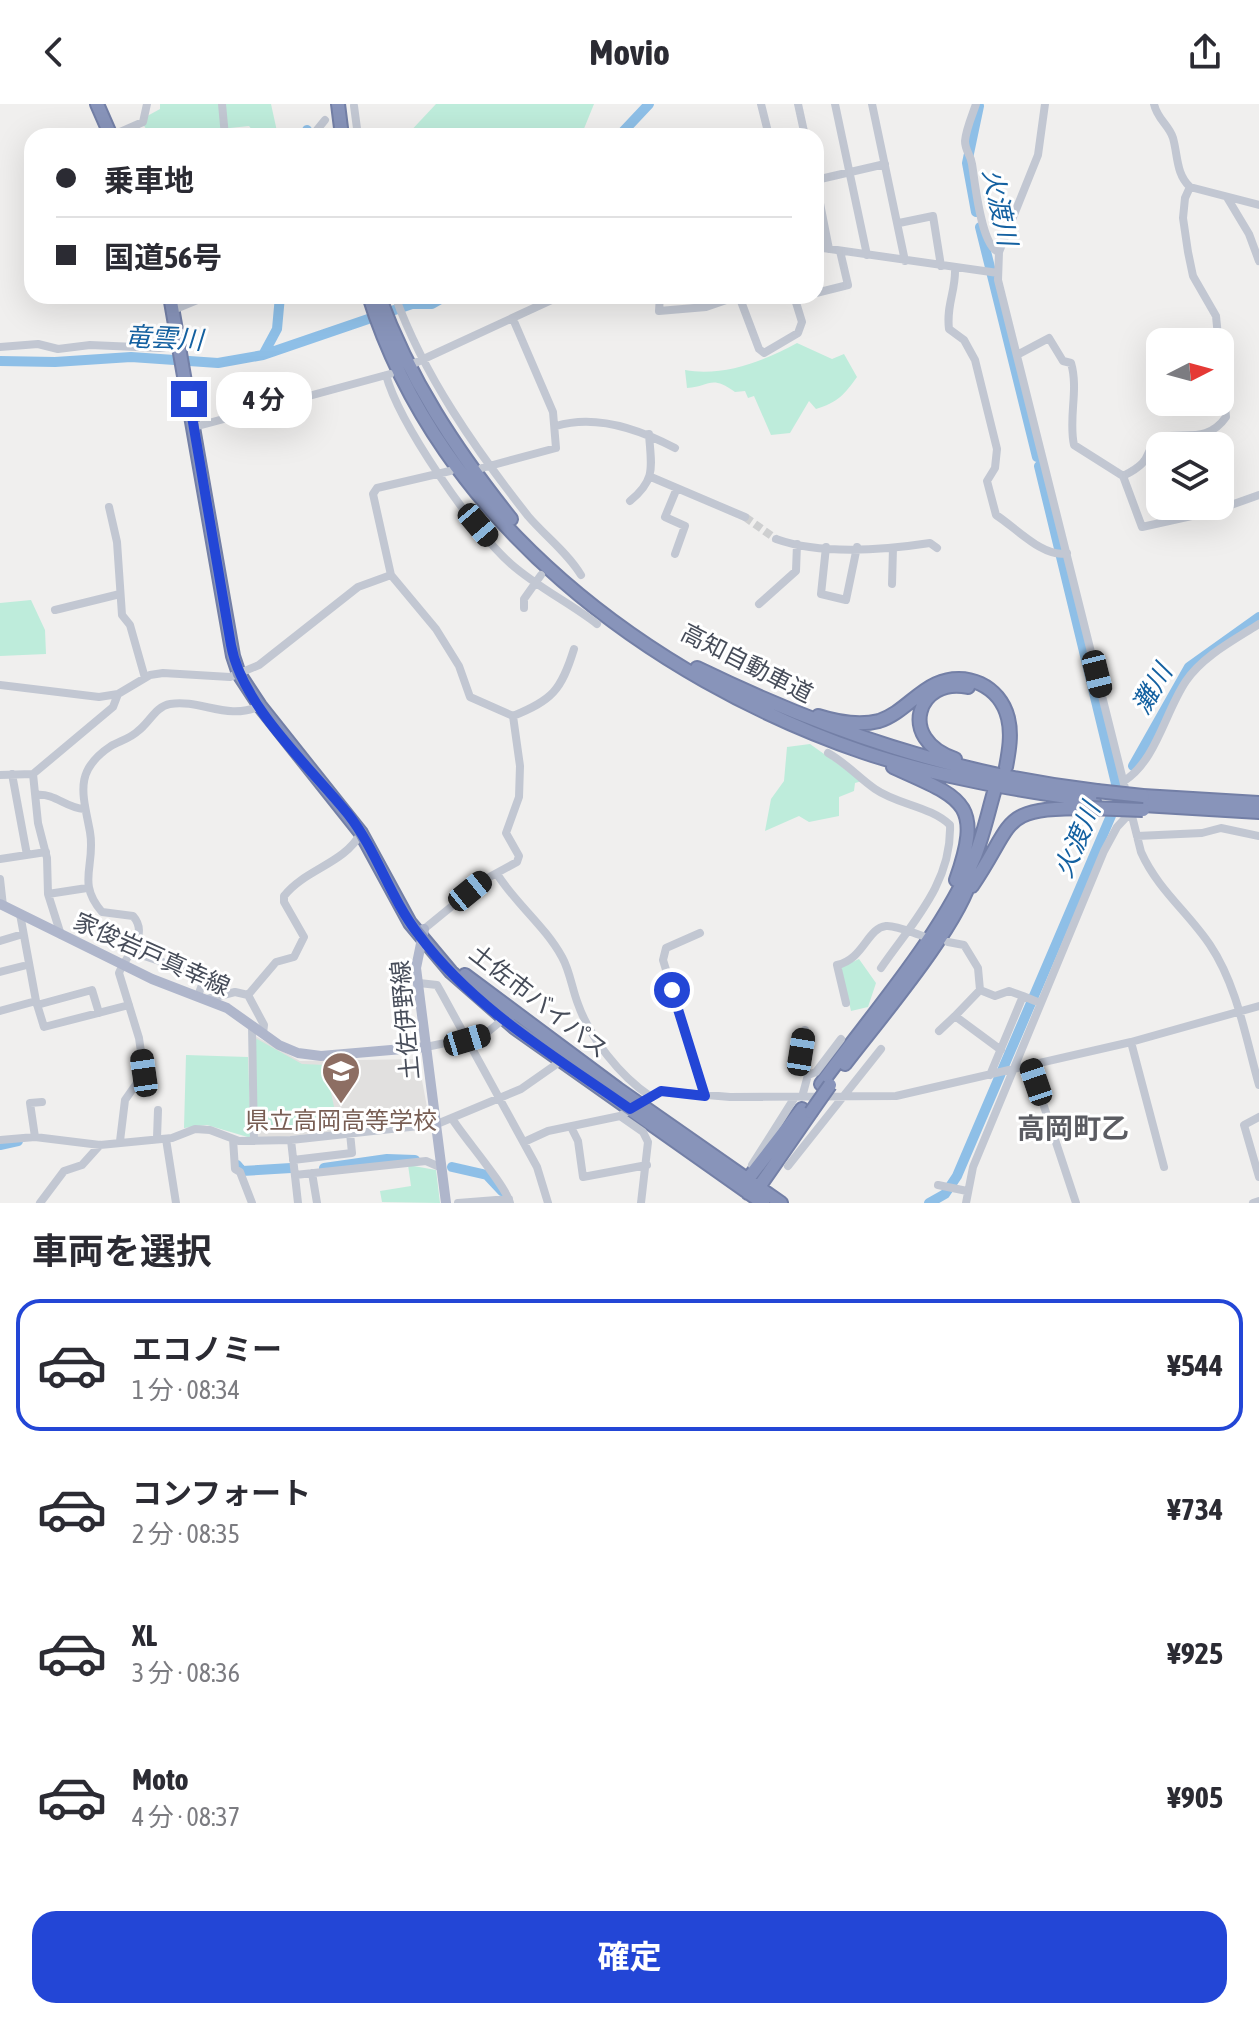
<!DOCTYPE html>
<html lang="ja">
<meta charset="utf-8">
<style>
body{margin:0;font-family:"Asap Condensed","Noto Sans JP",sans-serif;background:#f7f7f7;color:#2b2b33;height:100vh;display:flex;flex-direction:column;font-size:30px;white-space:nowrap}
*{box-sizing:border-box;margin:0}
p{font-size:26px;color:#7c7c81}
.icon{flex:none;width:44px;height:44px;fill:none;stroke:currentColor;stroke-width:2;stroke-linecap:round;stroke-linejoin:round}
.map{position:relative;height:1099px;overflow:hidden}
.panel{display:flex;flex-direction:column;background:#fff;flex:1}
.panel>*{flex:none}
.banner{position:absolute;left:24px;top:24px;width:800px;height:176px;border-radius:24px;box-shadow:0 8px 32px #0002;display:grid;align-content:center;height:176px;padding:0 32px;background:#fff}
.needle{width:52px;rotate:84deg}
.controls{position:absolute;left:1146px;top:224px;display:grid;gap:16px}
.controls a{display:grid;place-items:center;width:88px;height:88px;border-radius:16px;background:#fff;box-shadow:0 8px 32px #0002;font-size:40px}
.end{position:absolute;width:36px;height:36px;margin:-18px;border:10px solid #2346d6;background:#fff;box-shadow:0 0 0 4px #fff}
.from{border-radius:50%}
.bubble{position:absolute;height:56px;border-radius:24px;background:#fff;box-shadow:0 8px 32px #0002;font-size:26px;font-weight:700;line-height:56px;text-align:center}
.car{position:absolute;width:24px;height:48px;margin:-24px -12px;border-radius:10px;box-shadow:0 0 6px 2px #0007;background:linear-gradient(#222 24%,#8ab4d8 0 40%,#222 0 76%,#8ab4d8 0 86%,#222 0)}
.banner b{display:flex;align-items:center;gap:28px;height:76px;font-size:30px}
.banner b+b{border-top:2px solid #e1e1e2}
.banner i{width:20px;height:20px;background:#2b2b33}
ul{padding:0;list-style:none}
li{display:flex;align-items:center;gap:24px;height:132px;margin:0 16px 12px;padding:0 16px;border:4px solid transparent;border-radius:24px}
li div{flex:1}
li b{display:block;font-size:30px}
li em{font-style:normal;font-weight:700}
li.selected{border-color:#2346d6}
li>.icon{width:72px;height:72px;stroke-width:1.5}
h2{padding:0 32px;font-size:36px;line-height:96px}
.action{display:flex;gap:16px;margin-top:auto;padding:16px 32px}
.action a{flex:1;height:92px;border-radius:24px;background:#2346d6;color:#fff;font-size:32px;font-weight:700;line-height:92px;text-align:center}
header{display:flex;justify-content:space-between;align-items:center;height:104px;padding:0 32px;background:#fff;font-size:36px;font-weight:700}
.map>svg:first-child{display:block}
.education{fill:#e1e0df}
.green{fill:#beecdb}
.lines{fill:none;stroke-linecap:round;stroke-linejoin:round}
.river{stroke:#8ebfe7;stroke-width:10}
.minor-tunnel{stroke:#cecfd0;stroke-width:8;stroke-dasharray:8 4;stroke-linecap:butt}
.highway-casing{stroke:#737fa6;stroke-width:16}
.minor{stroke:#c2c7d2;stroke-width:8}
.major{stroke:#afb6cb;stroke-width:10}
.highway{stroke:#8894ba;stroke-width:12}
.highway-bridge-casing{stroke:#737fa6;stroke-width:16;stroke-linecap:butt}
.highway-bridge{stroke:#8894ba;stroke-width:12}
.route{stroke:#2346d6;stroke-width:10}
.labels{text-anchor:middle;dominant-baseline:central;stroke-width:6;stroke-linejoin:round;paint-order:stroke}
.street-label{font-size:24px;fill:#474d5a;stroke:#fff}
.education-label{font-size:24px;fill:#785e54;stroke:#fff}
.water-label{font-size:26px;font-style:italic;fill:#1461a1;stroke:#fff}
.quarter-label{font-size:28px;font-weight:bold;fill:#5b5c62;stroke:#fff}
</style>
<header><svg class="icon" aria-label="back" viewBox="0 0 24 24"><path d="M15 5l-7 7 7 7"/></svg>Movio<svg class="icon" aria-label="share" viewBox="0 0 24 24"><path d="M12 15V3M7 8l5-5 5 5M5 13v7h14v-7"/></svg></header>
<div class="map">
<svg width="1259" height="1099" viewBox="0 0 1259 1099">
<rect width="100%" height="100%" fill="#f0efee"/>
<!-- education -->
<path class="education" d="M257,933L300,957L418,955L430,1019L258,1035L254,935Z"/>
<!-- green -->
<path class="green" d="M160,0H271L278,32H257L249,22L230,24L226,32H151L140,16L160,5Z
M436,0H594L581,32H406Z
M797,239L832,255L844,250L857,273C845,290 837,299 816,305L809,297L790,329L771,331L754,292L748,294L745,287L735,288C710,270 710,283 687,284L685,266C723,273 764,257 797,239Z
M31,496L45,526L46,550L0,552V499Z
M810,640L862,677L855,679L854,687L839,693V712L809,718L799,712L765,727L771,695L784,677L787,643Z
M859,855L876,879L868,903L851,907L841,863Z
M257,935L302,960L325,961L338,1021L257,1024L255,936Z
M186,951L248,953L251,1034L207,1021L184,1024Z
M408,1061L436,1066L440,1099L382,1098L380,1087L411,1082Z"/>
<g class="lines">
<!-- river -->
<path class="river" d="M305,32L307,26
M619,32L649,0
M976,108L967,59L979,2
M980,123L1037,353
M263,251L277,225L280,192
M0,257L55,258L131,253L218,259L263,251L412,200H432L446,192
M1039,362L1119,692
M1133,662L1189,563L1259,513
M0,1041L18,1037
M237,1061L242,1067L291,1064
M452,1063L487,1071L502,1087
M324,1064L387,1055L415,1056
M929,1099L945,1090L957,1072L1122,686"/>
<!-- minor-tunnel -->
<path class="minor-tunnel" d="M745,413L776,435"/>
<defs>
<path id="highway" d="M97,0L111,32
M338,0L342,32
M170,192L233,552L239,570L260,602L361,729L410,819L451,868L515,924L763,1099
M369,192C439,416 649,574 863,648C937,673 1017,686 1094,697
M379,192C409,275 456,346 511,415
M697,564C827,627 952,670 1097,687
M818,612C837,618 860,622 879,617C901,610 916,589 936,580C966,566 1000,582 1008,614C1012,630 1009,647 1006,663
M955,655C896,635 918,572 968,583
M893,663C961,694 984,697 956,776
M1143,692L1259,699
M1143,701L1259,708
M972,782C1017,716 997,704 1089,704
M465,871L618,985L781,1099
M845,960C880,914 959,822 972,771
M821,980C872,910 941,833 975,752C983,732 988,709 994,688
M802,1005L748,1075V1089L759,1083L811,1008"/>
</defs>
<!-- highway casing -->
<use href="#highway" class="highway-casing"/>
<!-- minor -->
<path class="minor" d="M222,0L225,32
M761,0L769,32
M798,0L805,32
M835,0L867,151
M872,0L905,157
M976,0C972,12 966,25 965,37C965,47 971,51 972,60C975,78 981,143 999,148
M1045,0L1038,51L999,148L998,176L1141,748C1158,786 1188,808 1210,841C1237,881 1246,935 1259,981
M1154,0C1157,15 1169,21 1173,34C1178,52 1176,70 1190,83L1259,101
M354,2L358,32
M111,32L143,18L147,0
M312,32L325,16
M816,76L885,60
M816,79L829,145
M1228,95L1249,130L1259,157
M899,119L933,112L941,162
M816,143L998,169
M955,164C956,187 946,201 949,225L964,236L975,256L997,345L995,364L987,377L996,411C1015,423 1044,455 1067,449
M816,189L848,181L840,147
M395,192C424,272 476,346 528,412C545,432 567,448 581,471
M660,192L659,207L706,203L738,192
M739,192L759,245L764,249L798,229L802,218L794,192
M173,206L207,192
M0,243L38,240L58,245L90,241L159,244L179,241
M1017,251L1049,234L1063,257L1071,259C1079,286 1068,314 1074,341L1123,372L1142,423L1214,407L1259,391
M415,259L560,192
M386,271C399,319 473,427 511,460C537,483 570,499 597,520
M556,322C595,310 639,325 675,344
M194,323L390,270
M482,364L556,344L553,308L513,215
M1123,372C1157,355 1141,349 1160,333C1185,328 1208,339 1226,313L1216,212L1193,172L1188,148L1183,114L1185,94L1190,83
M651,373L745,413
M630,397C657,375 651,362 649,330
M109,403L117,438L122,511L130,521L145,574
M776,435C821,451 884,446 930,439L937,444
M826,443L821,490L846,496L857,443
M675,450L685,422L665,413L677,384
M892,480L893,444
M759,500L796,467L797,440
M524,504V495L541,471
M55,506L120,490
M0,581L99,593L118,590L150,571L163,569L230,573L259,561L358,483L391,471
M513,612C552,596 561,587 574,545
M828,649C846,659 858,673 875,685C898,701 930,702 950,721C952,779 912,819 881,864
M12,670L27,751
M33,670L113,603L118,590
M0,671L33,670L38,719L47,754L48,790L61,831
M1124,677C1156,657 1165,608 1186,577C1203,552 1234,536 1259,520
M36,691C56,689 65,704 84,705
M1137,732L1202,729L1221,724L1259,732
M0,755L46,748
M497,770C516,800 545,822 562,853C570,867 572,885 578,900C590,934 620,972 650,992
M0,775L3,802
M48,790L87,784
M424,825L484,776L517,758L519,752L506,729L519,693L520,662L513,612L470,593L459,562L436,525L391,471L373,390L377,384L450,367
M700,829L666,844L663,856L705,992
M0,837L23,830
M948,838L964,841L978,864L980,886
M132,848L205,872
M0,868L23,862
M419,879L437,881L441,888L537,1063L548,1099
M248,891L276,858L294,853L304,833L284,798V792C305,765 344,760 361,729
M198,892L205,872L216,869
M207,895L235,888L248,891L264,921L263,929
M36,897L44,923L129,901
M846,899L837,861C864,855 867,824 886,822C896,821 913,829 923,832
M37,901L92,886L99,909
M0,907L36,897L20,810
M252,922L254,1037
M805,926L801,948L808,971
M939,927L955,912
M1131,938L1164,1063
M426,943L484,931L506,913
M1001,946L955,912L980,886L995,892L1009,887L1023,892
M1031,963L1076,1099
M990,971L1023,892L1040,899
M802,993L808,971L816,968L841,935
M620,1012L643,1028L648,1038L641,1099
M1259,1013L1244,1021L1259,1073
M453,1016C465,1035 506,1082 510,1099
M571,1023L578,1037L583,1073L647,1061
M35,1033L30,999L42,998
M157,1034L158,1006
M166,1035L176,1099
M233,1035L235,1065L240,1068L252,1099
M0,1036L35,1033L100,1041L172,1034L195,1025L210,1026L239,1037L291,1036L437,1020L521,985L561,957
M291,1036L298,1099
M120,1037L125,996L144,969L139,934L119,869C126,851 150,831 133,812L102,808C76,778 96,762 90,728C83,690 73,667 111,642C120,637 131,634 138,627C149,619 156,602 170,600C201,595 227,617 260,602
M524,1038L548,1027L620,1012L661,987L730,993L896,992L1131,938L1259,902
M293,1056L352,1049L350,1029
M752,1061L795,993
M788,1062L881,945
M312,1069L317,1099
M295,1071L426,1057L442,1064
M938,1081L967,1087
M40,1099L64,1067L82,1061L100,1041
M458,1099L509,1095
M966,1099L973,1063L1104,747L1117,723L1131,708
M1253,1099L1259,1097"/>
<!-- major -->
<path class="major" d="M0,800L152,875L227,904L279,941L298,949L321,952L426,943
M424,825L416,864L446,1099"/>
<!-- highway -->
<use href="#highway" class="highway"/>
<defs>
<path id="highway-bridge" d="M1097,687L1143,692
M1089,704L1143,706
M811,1008L830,981"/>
</defs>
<!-- highway-bridge casing -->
<use href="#highway-bridge" class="highway-bridge-casing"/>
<!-- highway-bridge -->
<use href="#highway-bridge" class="highway-bridge"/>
</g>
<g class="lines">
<!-- route -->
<path class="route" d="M189,295L231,541C242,602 310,663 348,710C377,747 390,794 419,831C474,905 556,953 630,1005L661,987L705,992L672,886"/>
</g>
<!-- icons -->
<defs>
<symbol id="school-pin" viewBox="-11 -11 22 30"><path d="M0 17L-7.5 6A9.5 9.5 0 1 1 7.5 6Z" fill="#8d6e63" stroke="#fff"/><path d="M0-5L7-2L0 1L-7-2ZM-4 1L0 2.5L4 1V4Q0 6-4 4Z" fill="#fff"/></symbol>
</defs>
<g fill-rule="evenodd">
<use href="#school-pin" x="319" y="945" width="44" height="60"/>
</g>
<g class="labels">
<!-- street labels -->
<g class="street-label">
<text transform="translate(747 559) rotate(27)">高知自動車道</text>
<text transform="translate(152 850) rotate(24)">家俊岩戸真幸線</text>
<text transform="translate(539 897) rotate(38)">土佐市バイパス</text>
<text transform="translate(405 916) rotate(-95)">土佐伊野線</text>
</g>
<!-- education labels -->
<g class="education-label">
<text x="341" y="1016">県立高岡高等学校</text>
</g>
<!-- water labels -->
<g class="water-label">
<text transform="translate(1000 103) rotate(78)">火渡川</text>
<text transform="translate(164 234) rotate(3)">竜雲川</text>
<text transform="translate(1152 585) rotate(-60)">灘川</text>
<text transform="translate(1077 736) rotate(-67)">火渡川</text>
</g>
<!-- quarter labels -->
<g class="quarter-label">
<text x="1073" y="1024">高岡町乙</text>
</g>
</g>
</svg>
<div class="controls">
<a><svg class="needle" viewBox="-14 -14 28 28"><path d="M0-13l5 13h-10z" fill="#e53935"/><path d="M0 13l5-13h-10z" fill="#7c7c81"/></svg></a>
<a><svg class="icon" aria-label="layers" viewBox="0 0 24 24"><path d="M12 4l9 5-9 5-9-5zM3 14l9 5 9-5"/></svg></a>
</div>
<i class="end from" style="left:672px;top:886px"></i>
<i class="end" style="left:189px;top:295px"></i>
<div class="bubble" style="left:216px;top:268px;width:96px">4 分</div>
<i class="car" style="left:478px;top:421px;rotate:140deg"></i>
<i class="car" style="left:1097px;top:570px;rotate:166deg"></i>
<i class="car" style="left:470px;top:787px;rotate:51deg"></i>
<i class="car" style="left:467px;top:936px;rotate:73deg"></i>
<i class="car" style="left:801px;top:948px;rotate:9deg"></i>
<i class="car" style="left:144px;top:969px;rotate:352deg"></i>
<i class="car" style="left:1036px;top:978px;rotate:341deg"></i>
<div class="banner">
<b><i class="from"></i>乗車地</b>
<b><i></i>国道56号</b>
</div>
</div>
<section class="panel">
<h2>車両を選択</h2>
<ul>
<li class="selected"><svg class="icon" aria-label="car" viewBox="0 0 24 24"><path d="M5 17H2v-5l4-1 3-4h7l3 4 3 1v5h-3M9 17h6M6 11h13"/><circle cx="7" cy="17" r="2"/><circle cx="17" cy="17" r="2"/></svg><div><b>エコノミー</b><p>1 分 · 08:34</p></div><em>¥544</em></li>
<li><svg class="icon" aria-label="car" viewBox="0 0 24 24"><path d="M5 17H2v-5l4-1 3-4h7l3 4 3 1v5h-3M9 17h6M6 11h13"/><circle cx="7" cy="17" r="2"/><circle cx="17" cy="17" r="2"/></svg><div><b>コンフォート</b><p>2 分 · 08:35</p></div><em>¥734</em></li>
<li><svg class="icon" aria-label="car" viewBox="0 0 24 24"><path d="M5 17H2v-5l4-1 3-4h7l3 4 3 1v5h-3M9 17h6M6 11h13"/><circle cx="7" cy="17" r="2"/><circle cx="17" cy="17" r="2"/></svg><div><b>XL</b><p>3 分 · 08:36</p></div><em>¥925</em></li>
<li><svg class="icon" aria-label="car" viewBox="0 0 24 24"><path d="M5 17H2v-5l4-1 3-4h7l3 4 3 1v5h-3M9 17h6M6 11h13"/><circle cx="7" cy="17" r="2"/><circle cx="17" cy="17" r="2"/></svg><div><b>Moto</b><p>4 分 · 08:37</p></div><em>¥905</em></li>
</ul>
<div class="action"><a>確定</a></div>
</section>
